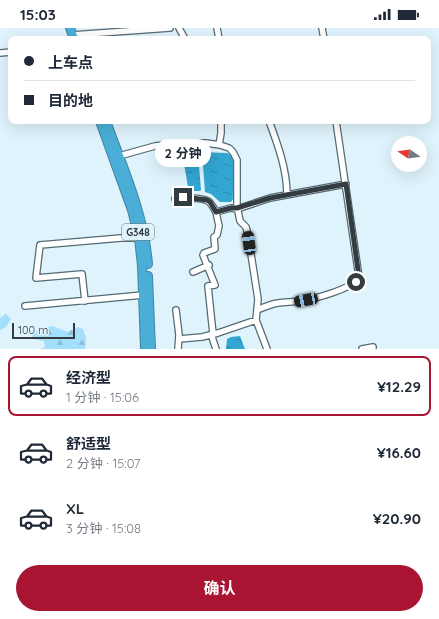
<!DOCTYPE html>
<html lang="zh">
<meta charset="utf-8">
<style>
body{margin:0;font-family:Quicksand,"Noto Sans SC",sans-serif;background:#f2f2f3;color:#1f2937;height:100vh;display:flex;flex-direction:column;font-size:15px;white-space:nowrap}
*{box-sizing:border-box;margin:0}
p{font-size:13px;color:#747a83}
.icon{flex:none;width:22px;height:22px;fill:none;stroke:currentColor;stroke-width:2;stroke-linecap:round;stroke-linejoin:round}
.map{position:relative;height:321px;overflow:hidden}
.drawer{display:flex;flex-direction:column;background:#fff;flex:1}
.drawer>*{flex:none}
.hud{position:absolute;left:8px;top:8px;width:423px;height:88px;border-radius:8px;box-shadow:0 4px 16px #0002;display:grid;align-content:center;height:88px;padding:0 16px;background:#fff}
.needle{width:26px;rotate:283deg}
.fabs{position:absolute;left:391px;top:108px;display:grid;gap:8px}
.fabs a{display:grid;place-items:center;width:36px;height:36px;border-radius:50%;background:#fff;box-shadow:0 4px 16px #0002;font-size:20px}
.scale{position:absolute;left:12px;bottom:10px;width:63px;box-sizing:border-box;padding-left:4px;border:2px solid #333c41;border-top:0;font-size:11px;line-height:14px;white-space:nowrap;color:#333c41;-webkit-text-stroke:3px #dff3fc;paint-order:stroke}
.end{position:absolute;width:18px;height:18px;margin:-9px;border:5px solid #333c41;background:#fff;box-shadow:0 0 0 2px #fff}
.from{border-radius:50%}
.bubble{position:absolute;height:28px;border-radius:14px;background:#fff;box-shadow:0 4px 16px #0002;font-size:13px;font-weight:700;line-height:28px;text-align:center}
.car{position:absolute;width:12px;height:24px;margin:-12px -6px;border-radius:5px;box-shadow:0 0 3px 1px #0007;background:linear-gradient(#222 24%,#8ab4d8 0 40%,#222 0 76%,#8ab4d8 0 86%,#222 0)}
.hud b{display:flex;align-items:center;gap:14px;height:38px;font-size:15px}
.hud b+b{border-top:1px solid #e0e1e3}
.hud i{width:10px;height:10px;background:#1f2937}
ul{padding:7px 0 0;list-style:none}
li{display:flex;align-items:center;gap:12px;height:60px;margin:0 8px 6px;padding:0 8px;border:2px solid transparent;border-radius:8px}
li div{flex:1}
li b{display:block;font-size:15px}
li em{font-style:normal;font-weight:700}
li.selected{border-color:#aa1433}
li>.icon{width:36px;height:36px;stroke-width:1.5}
.cta{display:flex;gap:8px;margin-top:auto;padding:8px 16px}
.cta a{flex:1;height:46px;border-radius:24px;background:#aa1433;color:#fff;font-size:16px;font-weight:700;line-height:46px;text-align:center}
.status{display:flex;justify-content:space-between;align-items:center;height:28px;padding:0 20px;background:#fff;direction:ltr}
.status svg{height:11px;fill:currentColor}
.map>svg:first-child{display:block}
.forest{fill:url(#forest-firs)}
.water{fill:url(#water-ripples)}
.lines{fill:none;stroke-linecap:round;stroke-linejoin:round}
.minor-casing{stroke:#546a74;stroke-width:8}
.highway-casing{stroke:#4386a2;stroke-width:10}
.minor{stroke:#fff;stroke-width:5.5}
.highway{stroke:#4baed6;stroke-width:8}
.route{stroke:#333c41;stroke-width:5}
.labels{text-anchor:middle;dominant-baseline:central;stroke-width:4;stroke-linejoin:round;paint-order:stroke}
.shield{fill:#dff3fc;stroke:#677379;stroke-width:1}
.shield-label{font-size:10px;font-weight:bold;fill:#333c41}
</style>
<div class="status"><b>15:03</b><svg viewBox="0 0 49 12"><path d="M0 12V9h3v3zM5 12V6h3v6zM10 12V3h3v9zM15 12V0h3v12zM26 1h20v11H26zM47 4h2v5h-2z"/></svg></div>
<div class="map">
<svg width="439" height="321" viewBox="0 0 439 321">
<defs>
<pattern id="forest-firs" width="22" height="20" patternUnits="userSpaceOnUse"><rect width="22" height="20" fill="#a4dffb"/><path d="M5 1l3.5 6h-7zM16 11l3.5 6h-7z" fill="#8ec0d8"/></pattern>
<pattern id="water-ripples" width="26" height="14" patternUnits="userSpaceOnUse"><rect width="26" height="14" fill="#32a5d1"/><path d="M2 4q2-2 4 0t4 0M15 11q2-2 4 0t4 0" fill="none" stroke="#2b88ab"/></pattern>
</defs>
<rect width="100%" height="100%" fill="#dff3fc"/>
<!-- forest -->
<path class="forest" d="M6,286L11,291L6,299L0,302V290Z
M52,298L68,304L77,299L83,301L86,310L85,321H40L45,319L44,313L34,311L32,308C36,300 44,300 52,298Z"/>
<!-- water -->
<path class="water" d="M188,124L198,125L201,162L200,163H193L188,159L183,130L184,126Z
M202,124L227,125C239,129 232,159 233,171L231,174H220L211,166L205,164Z
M240,308L245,321H226L227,311L231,309Z"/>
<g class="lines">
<defs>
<path id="minor" d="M179,0L185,11
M217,0L219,11
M322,0L324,11
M72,7L170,0
M0,25L11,24
M269,93C278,117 287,142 287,167
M219,117L221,105V93
M119,128L155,118L172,116L206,115L220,117L229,120L233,124L237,132V178L240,193L246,199L248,207L258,271L256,292L267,321
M175,171C182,170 201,169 208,173C212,176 214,181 216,184L231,180L237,181L270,170L346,156
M193,244L209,237
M85,273L82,246L36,250L40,217L121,210H139
M25,278L143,267
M176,282L179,307L178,321
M257,282C264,279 271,276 278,275C285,274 292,274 300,273C314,271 353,261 359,249L336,93
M211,306L216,321
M213,306L208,258L215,257L203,227L204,225L215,221L214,209L217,207L219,198L216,184
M179,311L202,309L218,305L256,292
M362,321L373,319"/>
<path id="highway" d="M70,0L74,11
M100,93L132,182L139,210L142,238L145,321
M106,93C123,140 144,186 148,236
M148,248L151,321"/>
</defs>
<!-- minor casing -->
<use href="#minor" class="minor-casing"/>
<!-- highway casing -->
<use href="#highway" class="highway-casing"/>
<!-- minor -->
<use href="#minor" class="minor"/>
<!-- highway -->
<use href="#highway" class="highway"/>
</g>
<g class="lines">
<!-- route -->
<path class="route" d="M183,169L207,172L210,174L216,184L231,180H237L270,170L346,156L359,249L356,254"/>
</g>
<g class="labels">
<!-- shield labels -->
<rect class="shield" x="122" y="196" width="32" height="16" rx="3"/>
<g class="shield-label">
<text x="138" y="204">G348</text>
</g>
</g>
</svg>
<div class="fabs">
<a><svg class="needle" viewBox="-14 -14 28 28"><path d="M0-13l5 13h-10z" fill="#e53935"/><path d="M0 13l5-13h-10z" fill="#747a83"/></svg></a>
</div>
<div class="scale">100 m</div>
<i class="end from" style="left:356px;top:254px"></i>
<i class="end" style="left:183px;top:169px"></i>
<div class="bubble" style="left:155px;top:111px;width:56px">2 分钟</div>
<i class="car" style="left:249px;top:215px;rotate:352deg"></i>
<i class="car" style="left:306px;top:272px;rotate:259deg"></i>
<div class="hud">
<b><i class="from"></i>上车点</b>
<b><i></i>目的地</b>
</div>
</div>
<section class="drawer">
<ul>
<li class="selected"><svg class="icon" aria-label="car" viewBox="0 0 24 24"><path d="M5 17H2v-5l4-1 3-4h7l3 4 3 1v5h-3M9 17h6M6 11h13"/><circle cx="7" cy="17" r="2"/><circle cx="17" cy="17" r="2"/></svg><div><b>经济型</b><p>1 分钟 · 15:06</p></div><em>¥12.29</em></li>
<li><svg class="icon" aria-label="car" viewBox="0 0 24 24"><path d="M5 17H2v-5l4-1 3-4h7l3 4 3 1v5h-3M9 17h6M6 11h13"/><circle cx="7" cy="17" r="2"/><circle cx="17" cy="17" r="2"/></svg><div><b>舒适型</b><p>2 分钟 · 15:07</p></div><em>¥16.60</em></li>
<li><svg class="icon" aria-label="car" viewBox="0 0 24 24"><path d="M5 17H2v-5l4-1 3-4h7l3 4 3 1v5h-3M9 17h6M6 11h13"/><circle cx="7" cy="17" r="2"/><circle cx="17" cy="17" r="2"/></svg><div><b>XL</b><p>3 分钟 · 15:08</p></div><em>¥20.90</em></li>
</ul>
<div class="cta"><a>确认</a></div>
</section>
